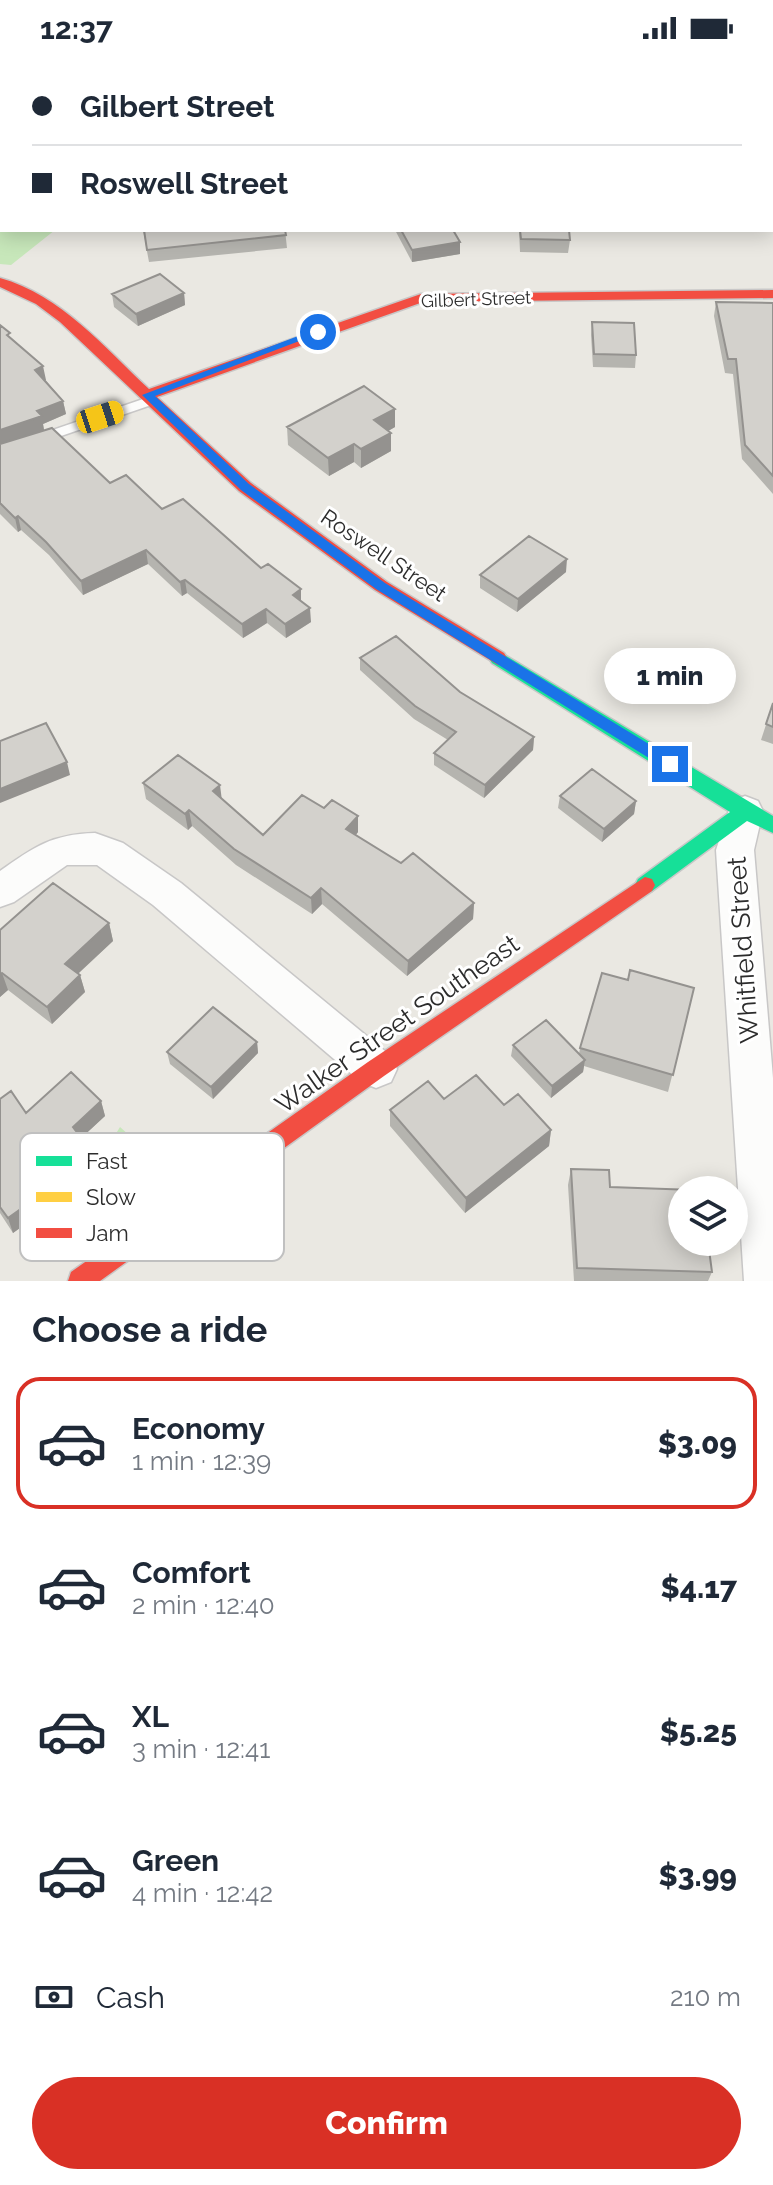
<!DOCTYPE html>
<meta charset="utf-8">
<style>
body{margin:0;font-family:Raleway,sans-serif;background:#f2f2f3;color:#1f2937;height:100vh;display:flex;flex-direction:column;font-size:30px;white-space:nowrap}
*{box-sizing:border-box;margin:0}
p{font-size:26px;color:#747a83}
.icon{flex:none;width:44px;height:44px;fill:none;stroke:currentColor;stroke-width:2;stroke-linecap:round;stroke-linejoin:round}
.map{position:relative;height:1225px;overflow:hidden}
.panel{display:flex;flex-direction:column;background:#fff;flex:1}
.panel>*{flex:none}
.top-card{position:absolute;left:0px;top:0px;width:774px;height:176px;box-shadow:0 4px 20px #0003;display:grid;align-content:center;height:176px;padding:0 32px;background:#fff}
.buttons{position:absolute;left:668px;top:1120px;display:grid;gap:16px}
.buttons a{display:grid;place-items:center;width:80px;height:80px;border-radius:50%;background:#fff;box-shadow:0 4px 20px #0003;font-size:40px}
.end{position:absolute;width:36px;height:36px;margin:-18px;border:10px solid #1a73e8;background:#fff;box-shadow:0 0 0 4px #fff}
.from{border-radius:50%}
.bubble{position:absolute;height:56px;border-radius:28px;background:#fff;box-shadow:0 4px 20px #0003;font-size:26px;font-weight:800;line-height:56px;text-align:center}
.car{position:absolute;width:24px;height:48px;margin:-24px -12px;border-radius:10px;box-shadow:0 0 6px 2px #0007;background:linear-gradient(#f5c518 24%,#345 0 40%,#f5c518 0 76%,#345 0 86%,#f5c518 0)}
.top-card b{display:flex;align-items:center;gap:28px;height:76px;font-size:30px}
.top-card b+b{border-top:2px solid #e0e1e3}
.top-card i{width:20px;height:20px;background:#1f2937}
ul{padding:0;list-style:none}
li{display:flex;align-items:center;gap:24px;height:132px;margin:0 16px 12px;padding:0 16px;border:4px solid transparent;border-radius:24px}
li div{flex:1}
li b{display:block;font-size:30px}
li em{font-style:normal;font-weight:800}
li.selected{border-color:#d93025}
li>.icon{width:72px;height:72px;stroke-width:1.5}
h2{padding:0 32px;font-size:36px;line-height:96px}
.pay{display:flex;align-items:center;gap:20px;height:88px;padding:0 32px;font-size:30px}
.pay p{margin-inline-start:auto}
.button{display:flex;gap:16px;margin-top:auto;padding:16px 32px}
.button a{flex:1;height:92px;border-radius:48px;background:#d93025;color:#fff;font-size:32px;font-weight:800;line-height:92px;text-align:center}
.status{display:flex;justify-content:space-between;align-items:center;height:56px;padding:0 40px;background:#fff;direction:ltr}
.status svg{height:22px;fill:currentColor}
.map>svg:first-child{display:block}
.green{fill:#c7e7ba}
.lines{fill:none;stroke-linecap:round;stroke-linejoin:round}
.lane-casing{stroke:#c8c7c7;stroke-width:3}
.street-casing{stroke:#c8c7c7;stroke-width:3}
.fast-casing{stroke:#c8c7c7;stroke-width:3}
.slow-casing{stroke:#c8c7c7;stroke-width:3}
.jam-casing{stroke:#c8c7c7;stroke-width:3}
.lane{fill:#fcfcfb;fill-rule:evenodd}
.street{fill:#fcfcfb;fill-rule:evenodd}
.fast{fill:#16e098;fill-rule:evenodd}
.slow{fill:#ffcf43;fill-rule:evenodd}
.jam{fill:#f24e42;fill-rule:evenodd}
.wall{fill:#b5b4af}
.shaded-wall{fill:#94928f}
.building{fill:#d3d1cc;stroke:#94928f;stroke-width:2}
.route{fill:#1a73e8}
.labels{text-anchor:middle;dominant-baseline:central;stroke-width:6;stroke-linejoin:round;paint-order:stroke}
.far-street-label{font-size:18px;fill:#2c2c2c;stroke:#fff}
.street-label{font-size:22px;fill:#2c2c2c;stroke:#fff}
.near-street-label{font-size:26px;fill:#2c2c2c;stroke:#fff}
.key{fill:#fff;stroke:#c0c0c0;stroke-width:2}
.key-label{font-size:22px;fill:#2c2c2c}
</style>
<div class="status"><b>12:37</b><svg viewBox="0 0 49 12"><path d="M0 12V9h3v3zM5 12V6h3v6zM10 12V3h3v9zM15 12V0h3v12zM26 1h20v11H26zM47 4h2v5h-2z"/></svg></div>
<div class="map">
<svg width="773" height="1225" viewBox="0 0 773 1225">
<rect width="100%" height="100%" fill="#eae8e2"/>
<!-- green -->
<path class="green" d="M0,147L2,174H55L11,209L0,208Z
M120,1071L162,1109L138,1129L103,1099Z"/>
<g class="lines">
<defs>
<path id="lane" d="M767,0H773V5L772,2Z
M152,340L159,344L157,347L0,401V392Z"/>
<path id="street" d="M628,0H650L651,2H629Z
M745,740L758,745L763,755L754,794L773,1022V1225H744L716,794L732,745Z
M95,777L123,787L181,827L391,1000L397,1013L391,1026L376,1032L361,1026L153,849L97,809H67L14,846L0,851V815C34,791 52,778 95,777Z"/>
<path id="fast" d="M133,0H145V2H133Z
M498,595L773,760V777L747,765L652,835L645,837L638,835L635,829L638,823L730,756L492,607L489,602L492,597Z"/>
<path id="slow" d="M772,12H773V20H772Z
M2,73V81L0,82V74Z"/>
<path id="jam" d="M0,222C61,239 105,292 149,333L421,238L773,234V242L423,246L157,341L251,427L387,526L504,597L507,602L504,607L498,609L375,534L239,435L60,266L36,248L0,231Z
M645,821L652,823L655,829L652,835L384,1020L100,1225H68L71,1216L368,1006Z"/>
</defs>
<!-- lane casing -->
<use href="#lane" class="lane-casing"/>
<!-- street casing -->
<use href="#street" class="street-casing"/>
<!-- fast casing -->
<use href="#fast" class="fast-casing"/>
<!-- slow casing -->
<use href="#slow" class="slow-casing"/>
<!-- jam casing -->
<use href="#jam" class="jam-casing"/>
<!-- lane -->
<use href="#lane" class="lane"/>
<!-- street -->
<use href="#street" class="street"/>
<!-- fast -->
<use href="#fast" class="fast"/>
<!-- slow -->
<use href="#slow" class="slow"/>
<!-- jam -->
<use href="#jam" class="jam"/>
</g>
<!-- wall -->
<path class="wall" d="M304,0H471V2H305Z
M143,174H285L287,192L149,206Z
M395,174H453L460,198L412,206Z
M519,174H569L570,184L568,197L520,196Z
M184,237L185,249L138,270L114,251L112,238Z
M716,246L773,247V438L742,403L733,318L725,317L714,260Z
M592,266L636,299L635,312L593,311L591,279Z
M0,269L63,345L66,358L43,368L44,374L110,427L162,453L261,512L301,533V545L311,566L286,582L267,567L243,582L187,537L182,540L148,508L83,539L49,499L21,474L18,476L0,458Z
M395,353V371L388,375L391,377V395L361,412L354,406L329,420L288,389L287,371Z
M566,516L517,556L480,532V519Z
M360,602L460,636L534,681L533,694L484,742L434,709V697L448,684L414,663L360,614Z
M773,647V688L761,684Z
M143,727L221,742L263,779L324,752L358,760V776L356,779L401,807L474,847L473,863L407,920L322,848L312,858L236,809L192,770L188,774L146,743Z
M560,740L636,745L634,758L602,786L558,752Z
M109,867L113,885L78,918L80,919L85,936L52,968L8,934L0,941V874Z
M628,924L694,932L668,1036L584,1010L583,1016L551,1042L511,1000L513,989L579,998L580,992Z
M257,986L258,997L213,1043L170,1008L167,996Z
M0,1043L26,1057L101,1045L105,1060L81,1082L99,1115L13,1177L0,1157Z
M444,1043L504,1049L551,1074L549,1090L465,1157L390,1070V1054Z
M571,1113L610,1131L712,1216L708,1225H574L568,1129Z"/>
<!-- shaded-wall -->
<path class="shaded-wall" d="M460,186V198L412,206V194Z
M184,237L185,249L138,270L136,258Z
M43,310L46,324L38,327L35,314Z
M63,345L66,358L43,368L44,374L0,389V374L37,355Z
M395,353V371L374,383V364Z
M391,377V395L361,412V393Z
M354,388V406L329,420L328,402Z
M18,460L21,474L18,476L15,462Z
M146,494L148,508L83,539L81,525Z
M567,503L566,516L517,556L518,543Z
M185,524L187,537L182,540L180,526Z
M301,533V547L293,539Z
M310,552L311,566L286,582L285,568Z
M266,553L267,567L243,582L242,568Z
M534,681L533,694L484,742L485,729Z
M67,706L70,719L0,747V733Z
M220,729L222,745L213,735Z
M636,745L634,758L602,786L604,773Z
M189,754L192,770L188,774L185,758Z
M358,760V776L347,790L346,773Z
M321,832L322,848L312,858L311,842Z
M474,847L473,863L407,920L408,905Z
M109,867L113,885L70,925L65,908Z
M2,917L8,934L0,941V919Z
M80,919L85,936L52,968L47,951Z
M257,986L258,997L213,1043L211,1031Z
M585,1004L583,1016L551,1042L552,1030Z
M101,1045L105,1060L77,1086L73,1071Z
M551,1074L549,1090L465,1157L466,1142Z
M95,1100L99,1115L13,1177L8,1162Z"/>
<!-- building -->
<path class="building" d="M144,174H285L286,179L147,194Z
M401,174H453L460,186L412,194Z
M520,174H569L570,184L521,183Z
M160,218L184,237L136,258L112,238Z
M716,246L773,247V420L745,389L736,303H728Z
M592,266L634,267L636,299L594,298Z
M0,269L10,277L7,279L43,310L35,314L63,345L37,355L42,360L0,374Z
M364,330L395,353L374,364L391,377L361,393L354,388L328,402L287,371Z
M52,372L110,427L126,419L162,453L183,443L261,512L268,508L301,533L293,539L310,552L285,568L266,553L242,568L185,524L180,526L146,494L81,525L46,486L18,460L15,462L0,447V388Z
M529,480L567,503L518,543L480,519Z
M396,580L460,636L534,681L485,729L434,697L456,676L415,650L360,602Z
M773,647V671L766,668Z
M46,667L67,706L0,733V685Z
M178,699L220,729L213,735L263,779L302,739L324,752L332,744L358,760L346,773L401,807L413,797L474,847L408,905L321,832L311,842L234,793L189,754L185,758L143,727Z
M592,713L636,745L604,773L560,740Z
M53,827L109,867L65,908L80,919L47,951L2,917L0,919V874Z
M630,914L694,932L673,1019L580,992L602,917L628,924Z
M213,951L257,986L211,1031L167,996Z
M546,964L585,1004L552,1030L513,989Z
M71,1016L101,1045L73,1071L95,1100L8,1162L0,1151V1043L11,1035L26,1057Z
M476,1019L504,1049L518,1038L551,1074L466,1142L390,1054L428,1025L444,1043Z
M571,1113L609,1114L610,1131L694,1134H682V1186H708L712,1216L577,1212Z"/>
<!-- route -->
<path class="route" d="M314,274L323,276L155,340L249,428L385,527L675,704V712H665L376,533L241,434L142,339Z"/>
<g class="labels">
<!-- far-street labels -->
<g class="far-street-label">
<text transform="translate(476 243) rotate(-2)">Gilbert Street</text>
</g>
<!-- street labels -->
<g class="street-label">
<text transform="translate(384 499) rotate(34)">Roswell Street</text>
</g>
<!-- near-street labels -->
<g class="near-street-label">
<text transform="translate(743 894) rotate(-94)">Whitfield Street</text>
<text transform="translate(397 968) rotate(-35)">Walker Street Southeast</text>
</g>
</g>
<!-- legend -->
<rect x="20" y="1077" width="264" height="128" rx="12" class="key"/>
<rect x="36" y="1100" width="36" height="10" fill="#16e098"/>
<rect x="36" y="1136" width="36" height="10" fill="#ffcf43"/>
<rect x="36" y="1172" width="36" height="10" fill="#f24e42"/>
<g class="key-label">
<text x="86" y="1113">Fast</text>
<text x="86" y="1149">Slow</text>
<text x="86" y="1185">Jam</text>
</g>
</svg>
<div class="buttons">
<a><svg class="icon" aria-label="layers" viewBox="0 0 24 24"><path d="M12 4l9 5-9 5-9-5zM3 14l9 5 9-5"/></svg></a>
</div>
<i class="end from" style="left:318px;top:276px"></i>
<i class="end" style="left:670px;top:708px"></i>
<div class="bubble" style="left:604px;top:592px;width:132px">1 min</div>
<i class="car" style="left:100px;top:361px;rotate:72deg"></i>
<div class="top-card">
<b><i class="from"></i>Gilbert Street</b>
<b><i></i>Roswell Street</b>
</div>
</div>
<section class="panel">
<h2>Choose a ride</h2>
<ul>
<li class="selected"><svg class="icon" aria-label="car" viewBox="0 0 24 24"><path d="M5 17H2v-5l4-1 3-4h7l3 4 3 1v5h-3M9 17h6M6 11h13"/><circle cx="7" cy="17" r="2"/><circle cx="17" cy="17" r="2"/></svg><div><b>Economy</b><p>1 min · 12:39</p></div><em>$3.09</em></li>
<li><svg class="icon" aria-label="car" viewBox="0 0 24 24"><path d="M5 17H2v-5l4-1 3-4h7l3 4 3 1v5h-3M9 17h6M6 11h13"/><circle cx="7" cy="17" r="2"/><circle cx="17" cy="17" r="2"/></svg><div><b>Comfort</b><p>2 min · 12:40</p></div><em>$4.17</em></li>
<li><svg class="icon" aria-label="car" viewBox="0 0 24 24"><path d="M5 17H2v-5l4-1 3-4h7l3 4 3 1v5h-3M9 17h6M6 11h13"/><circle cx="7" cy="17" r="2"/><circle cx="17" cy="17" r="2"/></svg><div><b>XL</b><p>3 min · 12:41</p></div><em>$5.25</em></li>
<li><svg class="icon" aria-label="car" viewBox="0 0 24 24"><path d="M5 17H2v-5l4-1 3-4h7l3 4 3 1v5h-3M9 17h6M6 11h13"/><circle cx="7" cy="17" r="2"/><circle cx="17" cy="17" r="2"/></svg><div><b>Green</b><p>4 min · 12:42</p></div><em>$3.99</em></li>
</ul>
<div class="pay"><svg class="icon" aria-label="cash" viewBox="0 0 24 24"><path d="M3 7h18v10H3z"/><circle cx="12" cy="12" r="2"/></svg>Cash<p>210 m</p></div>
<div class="button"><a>Confirm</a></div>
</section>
